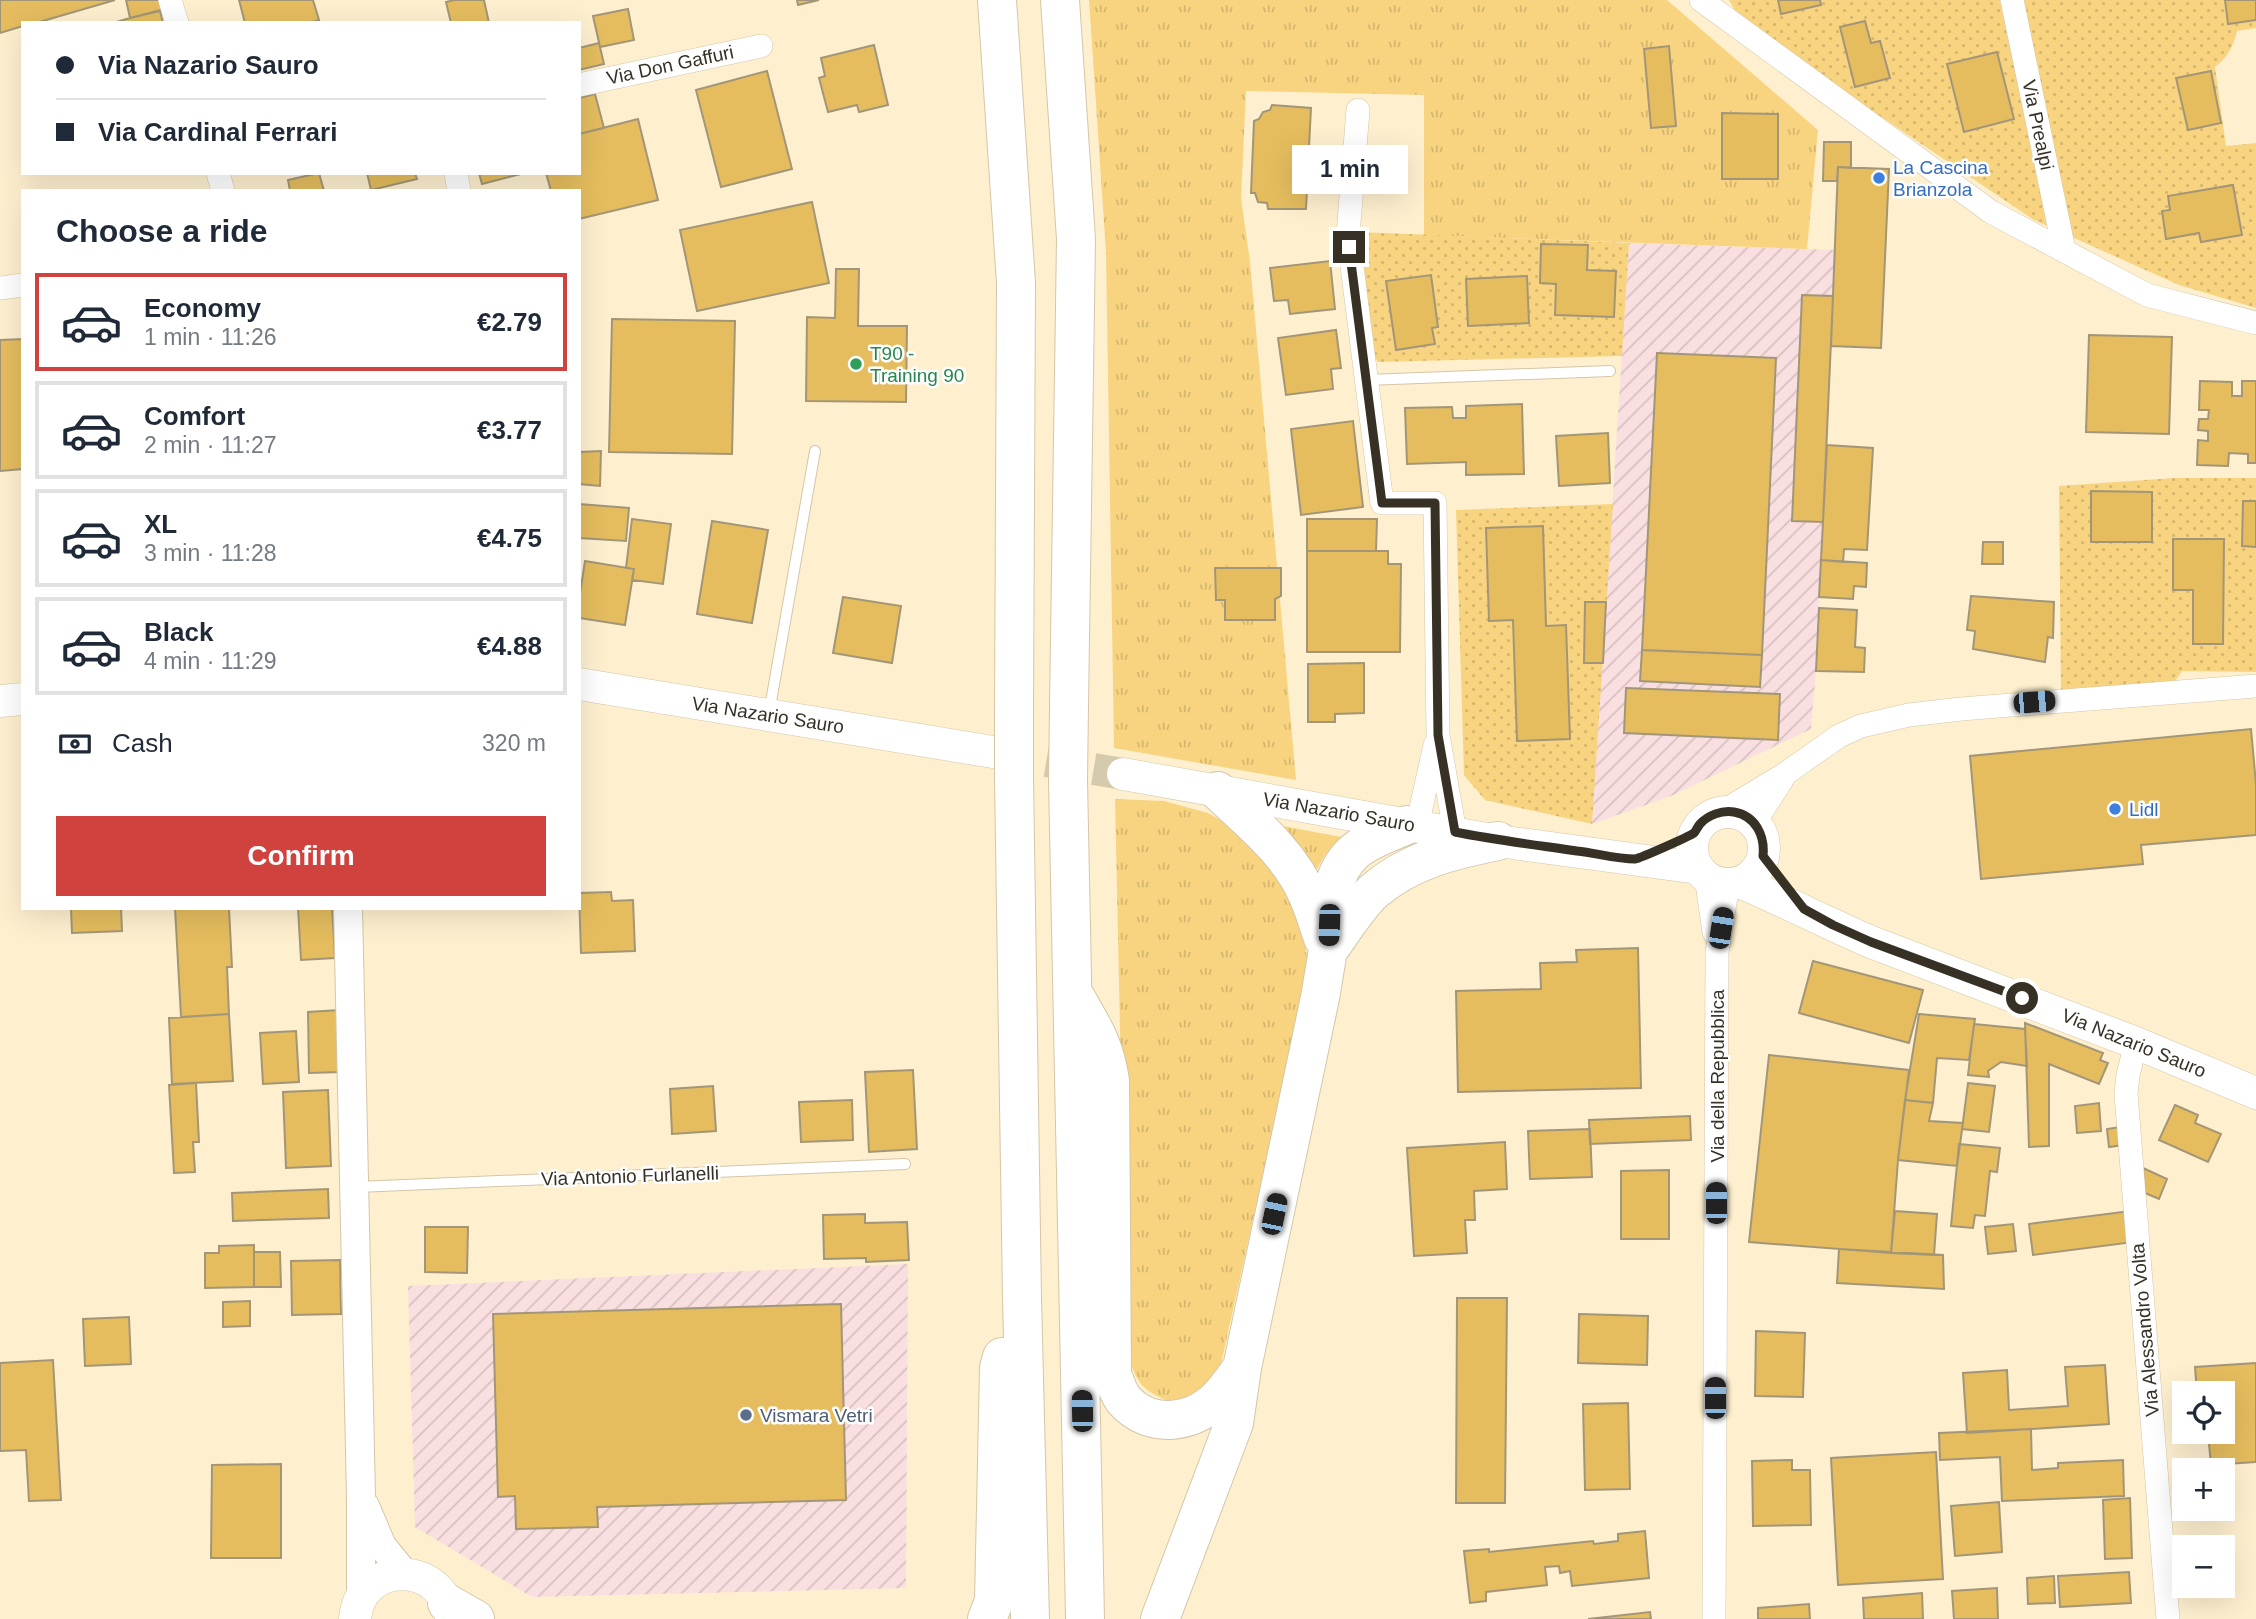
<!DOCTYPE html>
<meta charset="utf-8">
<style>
body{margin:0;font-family:Helvetica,sans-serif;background:#f6f6f7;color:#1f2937;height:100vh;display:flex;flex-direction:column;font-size:26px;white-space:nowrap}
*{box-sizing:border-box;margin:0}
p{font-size:23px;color:#747a83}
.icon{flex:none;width:38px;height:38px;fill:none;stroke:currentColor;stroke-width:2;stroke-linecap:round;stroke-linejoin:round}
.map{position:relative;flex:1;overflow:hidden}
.side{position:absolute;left:21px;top:189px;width:560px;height:721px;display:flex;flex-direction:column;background:#fff;border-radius:0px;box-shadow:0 7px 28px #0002}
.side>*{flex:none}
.top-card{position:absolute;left:21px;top:21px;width:560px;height:154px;border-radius:0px;box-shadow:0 7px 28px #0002;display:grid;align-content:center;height:154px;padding:0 35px;background:#fff}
.tools{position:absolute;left:2172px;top:1381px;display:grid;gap:14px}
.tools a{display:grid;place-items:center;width:63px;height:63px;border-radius:0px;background:#fff;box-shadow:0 7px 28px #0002;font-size:35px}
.end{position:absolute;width:32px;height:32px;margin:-16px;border:9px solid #373125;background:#fff;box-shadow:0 0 0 4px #fff}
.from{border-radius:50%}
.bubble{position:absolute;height:49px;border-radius:0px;background:#fff;box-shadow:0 7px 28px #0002;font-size:23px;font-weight:700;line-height:49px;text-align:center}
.car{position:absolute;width:21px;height:42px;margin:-21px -10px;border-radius:9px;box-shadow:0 0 5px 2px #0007;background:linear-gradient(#222 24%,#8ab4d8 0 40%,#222 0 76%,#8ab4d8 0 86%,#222 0)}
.top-card b{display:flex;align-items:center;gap:24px;height:66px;font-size:26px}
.top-card b+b{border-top:2px solid #e0e1e3}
.top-card i{width:18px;height:18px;background:#1f2937}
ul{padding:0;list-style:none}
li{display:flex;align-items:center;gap:21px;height:98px;margin:0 14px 10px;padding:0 21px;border:4px solid #e0e1e3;border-radius:0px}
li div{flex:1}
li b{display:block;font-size:26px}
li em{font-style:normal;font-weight:700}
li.current{border-color:#d0423e}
li>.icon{width:63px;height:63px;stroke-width:1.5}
h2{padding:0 35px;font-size:32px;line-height:84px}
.pay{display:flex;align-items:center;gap:18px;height:77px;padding:0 35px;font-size:26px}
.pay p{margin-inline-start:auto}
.button{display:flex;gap:14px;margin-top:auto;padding:14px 35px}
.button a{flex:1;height:80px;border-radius:0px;background:#d0423e;color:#fff;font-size:28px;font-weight:700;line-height:80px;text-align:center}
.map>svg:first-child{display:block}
.industrial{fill:url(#industrial-furrows)}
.grass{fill:url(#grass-tufts)}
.garden{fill:url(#garden-dots)}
.building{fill:#e5bd5f;stroke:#a39678;stroke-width:2}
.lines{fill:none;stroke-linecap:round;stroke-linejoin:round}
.secondary-tunnel{stroke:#d6caad;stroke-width:32;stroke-dasharray:32 16;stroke-linecap:butt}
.service-casing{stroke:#d4c6a7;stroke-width:12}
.minor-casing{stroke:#d4c6a7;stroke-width:24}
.tertiary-casing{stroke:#d4c6a7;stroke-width:30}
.secondary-casing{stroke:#d4c6a7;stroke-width:33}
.trunk-casing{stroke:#d4c6a7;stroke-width:40}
.service{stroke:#fff;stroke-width:10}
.minor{stroke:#fff;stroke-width:23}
.tertiary{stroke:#fff;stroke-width:28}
.secondary{stroke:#fff;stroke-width:32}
.trunk{stroke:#fff;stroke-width:38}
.trunk-bridge-casing{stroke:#d4c6a7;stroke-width:40;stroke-linecap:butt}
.trunk-bridge{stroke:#fff;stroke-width:38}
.route{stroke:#373125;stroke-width:9}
.shop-dot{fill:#3f7fe0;stroke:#fefefe;stroke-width:2.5}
.leisure-dot{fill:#2e9e5b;stroke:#fefefe;stroke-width:2.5}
.service-dot{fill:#5c6f8a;stroke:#fefefe;stroke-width:2.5}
.labels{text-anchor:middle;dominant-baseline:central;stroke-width:5;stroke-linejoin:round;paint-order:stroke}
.street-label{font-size:19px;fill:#373125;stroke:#fefefe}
.shop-label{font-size:19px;fill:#366cbe;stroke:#fefefe;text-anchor:start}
.leisure-label{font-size:19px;fill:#27864d;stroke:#fefefe;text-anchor:start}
.service-label{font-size:19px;fill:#4e5e75;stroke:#fefefe;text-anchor:start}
</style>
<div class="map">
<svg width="2256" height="1619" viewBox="0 0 2256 1619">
<defs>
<pattern id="industrial-furrows" width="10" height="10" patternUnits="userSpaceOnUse" patternTransform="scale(1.75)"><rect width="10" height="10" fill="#fadfe1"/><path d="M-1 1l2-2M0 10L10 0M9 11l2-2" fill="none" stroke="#d7c0c1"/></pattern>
<pattern id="grass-tufts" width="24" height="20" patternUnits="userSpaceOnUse" patternTransform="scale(1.75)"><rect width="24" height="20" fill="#f8d480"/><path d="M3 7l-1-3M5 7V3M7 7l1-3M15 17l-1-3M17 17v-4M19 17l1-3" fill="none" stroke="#d5b66e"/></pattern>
<pattern id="garden-dots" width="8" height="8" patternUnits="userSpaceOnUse" patternTransform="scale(1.75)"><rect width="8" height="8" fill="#f8d480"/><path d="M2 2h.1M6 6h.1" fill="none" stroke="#d5b66e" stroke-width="1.8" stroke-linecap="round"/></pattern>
</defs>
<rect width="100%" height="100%" fill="#fef0cf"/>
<!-- industrial -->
<path class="industrial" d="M1629,243L1835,250L1833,296L1802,295L1792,520L1823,522L1816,671L1811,729L1671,796L1592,824Z
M908,1264L906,1588L532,1597L415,1527L408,1286Z"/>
<!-- grass -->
<path class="grass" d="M1089,0H1667L1818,130L1807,249L1424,235V95L1246,91L1241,198L1250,262L1296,780L1114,748L1106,253Z
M1115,799L1164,801L1208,813L1247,835L1283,875L1304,930L1308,970L1219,1373L1196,1394L1173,1403C1141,1390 1138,1385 1127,1353Z
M1272,824L1341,837L1325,855L1311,879Z"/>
<!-- garden -->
<path class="garden" d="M1729,0H2256V28L2237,31C2233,47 2228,57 2215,67L2226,146L2256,143V308L2179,285L2034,220L1760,35L1736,12Z
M1359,232L1629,243L1622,356L1378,362L1373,355Z
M2174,478H2256V672L2182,671L2171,687L2061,691L2059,486Z
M1613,504L1592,824L1485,800L1464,775L1456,510Z"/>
<!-- building -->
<path class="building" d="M0,0H115L36,23H23V26L0,33Z
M126,0H162L165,9L130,18Z
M239,0H313L319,20L309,23H245Z
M454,0H484L489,23H451L446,2Z
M797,0H819L798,5Z
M1778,0H1820L1821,5L1781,14Z
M2225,0H2256V20L2228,24Z
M628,9L634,40L600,47L593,16Z
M160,11L163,23H113L130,18Z
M1865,21L1871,43L1880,41L1890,78L1855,87L1840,27Z
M599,43L604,64L579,70V48Z
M874,45L888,105L859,112L857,105L828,112L819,78L825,76L821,58Z
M1669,46L1676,126L1651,128L1644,49Z
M1997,52L2014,119L1964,132L1947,64Z
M767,71L792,169L721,187L696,90Z
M2211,71L2221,123L2188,130L2176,78Z
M595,94L604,128L579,134V98Z
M1272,105L1311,108L1309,147L1303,146V172H1308L1306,209H1268L1267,203L1258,202L1255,193H1251L1254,121L1259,119L1263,112L1270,110Z
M1722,113L1778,114V179H1722Z
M638,119L658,200L579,219V191H551L546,173H579V134Z
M1824,142H1851V168L1838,167L1837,181H1823Z
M1838,167L1889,169L1881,348L1831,346Z
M319,173L324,191H290L288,180Z
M367,173H415L417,179L371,190Z
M479,173H520L521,174L482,184Z
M2233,185L2242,235L2201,242L2199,233L2166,239L2162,211L2170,210L2168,196Z
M812,202L829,283L697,311L680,230Z
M1541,244L1588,245L1587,270L1616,271L1614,317L1555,315L1556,284L1540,283Z
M1330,261L1335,309L1290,314L1288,300L1274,301L1270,268Z
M836,269H859L858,326H907L906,402L806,401L807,317L835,318Z
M1431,275L1438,327L1432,328L1435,344L1396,350L1386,281Z
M1527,276L1529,323L1468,326L1466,279Z
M1802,295L1833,296L1823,522L1792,521Z
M612,319L735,321L732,454L609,452Z
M1336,330L1341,368L1331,369L1333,389L1286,395L1278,338Z
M2089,335L2172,337L2169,434L2086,432Z
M23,339V469L0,471V340Z
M1657,353L1776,358L1762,655L1642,650Z
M2200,381L2232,382V396H2242V381H2256V463H2248V454L2229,453L2228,466L2197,465L2198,440L2208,441V431L2198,430L2199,419H2208L2209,410H2199Z
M1522,404L1524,474L1466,475V462L1407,464L1405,408L1452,407L1453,418H1466V406Z
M1353,421L1363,507L1301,515L1291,429Z
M1608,433L1610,483L1559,486L1556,436Z
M1827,445L1873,448L1867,550L1844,549L1843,562L1821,560Z
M601,451L600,486L579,484V452Z
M2091,491L2152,492V542H2091Z
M2243,501H2256V547L2242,546Z
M579,504L629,508L626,541L579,538Z
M632,519L671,524L663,584L632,580L634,569L626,568Z
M1307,519H1377L1376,551H1307Z
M712,521L768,530L752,623L697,614Z
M1543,526L1546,626L1566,625L1570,739L1517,741L1513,620L1489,621L1486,528Z
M2173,539H2224L2223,644H2193V590H2173Z
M1983,542H2003V564H1982Z
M1307,551H1388V564H1401L1400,652H1307Z
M1821,560L1867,563L1866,587L1854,586L1853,599L1819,597Z
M585,561L634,569L625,625L579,618V600Z
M1215,568H1281V596L1275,599V620H1225V600H1216Z
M1971,596L2054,602L2053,638L2048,637L2045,662L1973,649L1975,631L1967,630Z
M843,597L901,606L892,663L833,653Z
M1585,602H1606L1603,663H1584Z
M1819,608L1857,610L1855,647L1865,648L1864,672L1816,671Z
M1642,650L1762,655L1760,687L1640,681Z
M1364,663V713L1335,714V722H1308V664Z
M1626,688L1780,694L1778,740L1624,733Z
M2251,729L2256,784V835L2141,845L2143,864L1981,879L1970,756Z
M611,892L612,901L633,900L635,951L581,953L579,893Z
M71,908H121L122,931L72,933Z
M175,908H229L232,967H227L229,1014L181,1017Z
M298,908H332L335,958L301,960Z
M1638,948L1641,1088L1458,1092L1456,991L1541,989L1540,963L1577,962L1576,950Z
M1813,961L1923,990L1909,1043L1799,1013Z
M339,1010L341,1072L309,1073L308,1012Z
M229,1014L233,1081L172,1084L169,1018Z
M1919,1014L1975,1019L1969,1060L1937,1058L1933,1103L1905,1100Z
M2025,1023L2103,1053L2100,1060L2108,1063L2099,1084L2049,1064V1146L2029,1147Z
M1974,1024L2025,1029L2027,1066L2001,1062L1988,1071L1989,1077L1968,1075Z
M296,1031L299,1082L263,1084L260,1033Z
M1769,1055L1909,1070L1898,1160L1891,1253L1749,1242Z
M913,1070L917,1149L869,1152L865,1072Z
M196,1083L199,1142H193L195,1172L174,1173L169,1085Z
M1968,1083L1995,1086L1989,1132L1962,1129Z
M713,1086L716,1131L672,1134L670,1089Z
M328,1090L331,1166L286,1168L283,1092Z
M852,1100L853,1140L801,1142L799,1102Z
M1905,1100L1933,1103L1929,1121L1963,1123L1957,1166L1898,1160Z
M2099,1103L2101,1131L2077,1133L2075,1106Z
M2175,1105L2198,1115L2195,1123L2221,1134L2208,1162L2159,1140Z
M1690,1116L1691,1140L1590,1144L1589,1120Z
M2121,1127L2124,1145L2109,1147L2107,1129Z
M1590,1129L1592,1177L1530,1179L1528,1131Z
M1505,1142L1507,1189L1474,1191L1475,1220H1465L1467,1253L1414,1256L1407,1148Z
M1959,1144L2000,1148L1997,1172L1990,1171L1985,1216L1975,1215L1973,1228L1951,1226Z
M2143,1168L2167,1179L2159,1199L2145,1193Z
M1669,1170V1239H1621V1171Z
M328,1189L329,1218L233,1221L232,1193Z
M1895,1211L1937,1214L1934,1255L1891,1253Z
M2130,1211L2134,1242L2033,1255L2029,1224Z
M865,1214V1223L907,1222L909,1260L866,1262V1258L824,1259L823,1215Z
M2013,1224L2016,1251L1988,1254L1985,1227Z
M425,1227H468L467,1273L425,1272Z
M254,1245V1287L205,1288V1253H219V1246Z
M1839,1249L1943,1255L1944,1289L1837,1283Z
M254,1252H280L281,1287H254Z
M340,1260L341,1314L292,1315L291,1261Z
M1457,1298H1507L1505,1503H1456Z
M250,1301V1326L223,1327V1302Z
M841,1304L846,1500L597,1507L598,1527L516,1529L515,1496L498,1497L493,1314Z
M1579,1314L1648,1316L1647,1365L1578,1363Z
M129,1317L131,1364L85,1366L83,1319Z
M1756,1331L1805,1333L1803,1397L1755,1396Z
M53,1360L61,1500L29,1501L26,1450L0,1451V1363Z
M2256,1363V1462L2211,1465L2209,1444L2201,1432H2222V1393H2197L2195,1367Z
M2105,1365L2109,1424L1967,1433L1963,1373L2007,1370L2009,1410L2068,1406L2065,1367Z
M1628,1403L1630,1489L1585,1490L1583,1404Z
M2031,1429L2032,1470L2058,1468V1463L2123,1460L2124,1496L2002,1501L2000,1457L1940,1460L1939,1433Z
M1936,1452L1943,1579L1838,1585L1831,1458Z
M1792,1460V1470H1810L1811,1525L1753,1526L1752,1461Z
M281,1464V1558H211L212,1465Z
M2130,1498L2132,1558L2105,1559L2103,1500Z
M1999,1502L2002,1552L1955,1556L1951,1506Z
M1645,1531L1649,1578L1572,1586L1570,1571L1560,1573L1559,1566L1545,1567L1547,1585L1486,1592V1601L1470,1603L1464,1551L1489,1549V1552L1593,1541L1594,1544L1618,1541V1534Z
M2129,1572L2131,1603L2060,1607L2058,1576Z
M2054,1576L2055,1603L2028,1604L2027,1578Z
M1997,1588L1998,1619H1954L1952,1591Z
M1922,1593L1923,1619H1864L1863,1598Z
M1809,1604L1810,1619H1758V1608Z
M1650,1612L1651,1619H1588Z"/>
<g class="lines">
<!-- secondary-tunnel -->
<path class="secondary-tunnel" d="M999,753L1123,774"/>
<defs>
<path id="service" d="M1366,380L1610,371
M769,713L815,451
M357,1187L905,1164"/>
<path id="minor" d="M170,0L177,23
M1701,0L1991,212L2147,295L2256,323
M2012,0L2064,250
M579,85L761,46
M1358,110L1348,235L1382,503H1435L1438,735L1455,832
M218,173L223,191
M456,173L459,191
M0,288L23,285
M1722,812L1785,774L1839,736L1861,726L1909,715L1961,709L2256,686
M1754,823L1782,780
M1417,826L1435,745
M1706,876L1714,932
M2136,1043L2128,1075L2126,1094L2168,1619
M1714,1619L1717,952L1728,884"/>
<path id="tertiary" d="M348,908L361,1497V1599
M365,1506L382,1546L404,1573"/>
<path id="secondary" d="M579,684L999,753
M0,701L23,699
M1123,774L1498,841L1698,868
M1692 848a36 36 0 1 1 72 0a36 36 0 1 1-72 0Z
M1740,882C1784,901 1827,923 1871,942L2136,1043L2256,1093
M355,1619C360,1559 445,1560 451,1619"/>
<path id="trunk" d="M997,0L1016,283L1014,712
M1060,0L1076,239L1069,706
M1014,778L1022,1298L1030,1619
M1068,780L1085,1619
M1218,791C1251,822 1290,853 1308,896C1314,909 1318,924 1323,938
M1328,951C1341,933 1359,904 1374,891C1410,860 1453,850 1498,841
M1076,998C1094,1029 1105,1046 1110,1081L1112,1374C1115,1382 1118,1392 1123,1399C1150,1431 1196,1424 1222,1394C1229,1386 1235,1377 1242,1368
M447,1603L475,1619
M987,1619L994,1601L999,1368L1002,1357
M1160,1619L1234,1423L1242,1368L1321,993C1323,978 1326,964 1328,949C1331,916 1326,877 1354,852C1369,839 1389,833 1407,825"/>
</defs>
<!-- service casing -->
<use href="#service" class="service-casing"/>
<!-- minor casing -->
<use href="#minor" class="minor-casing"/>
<!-- tertiary casing -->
<use href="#tertiary" class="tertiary-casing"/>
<!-- secondary casing -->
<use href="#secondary" class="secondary-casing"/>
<!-- trunk casing -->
<use href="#trunk" class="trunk-casing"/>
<!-- service -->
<use href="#service" class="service"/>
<!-- minor -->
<use href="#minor" class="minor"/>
<!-- tertiary -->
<use href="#tertiary" class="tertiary"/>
<!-- secondary -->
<use href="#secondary" class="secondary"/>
<!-- trunk -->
<use href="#trunk" class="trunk"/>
<defs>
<path id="trunk-bridge" d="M1014,778V712
M1068,780L1069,706"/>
</defs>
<!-- trunk-bridge casing -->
<use href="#trunk-bridge" class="trunk-bridge-casing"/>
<!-- trunk-bridge -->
<use href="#trunk-bridge" class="trunk-bridge"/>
</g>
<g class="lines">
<!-- route -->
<path class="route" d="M1349,247L1382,503H1435L1438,735L1455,832C1495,840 1536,845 1577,851C1596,853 1616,859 1635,859C1641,858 1688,837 1694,833C1696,831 1698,826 1700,824C1708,815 1722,810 1734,812C1756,816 1765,836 1763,856L1804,909L1833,925L1871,942L2022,998"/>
</g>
<!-- markers -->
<g class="shop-dot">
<circle cx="1879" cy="178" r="7"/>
<circle cx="2115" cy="809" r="7"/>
</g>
<circle class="leisure-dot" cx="856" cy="364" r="7"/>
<circle class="service-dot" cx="746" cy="1415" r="7"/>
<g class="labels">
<!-- street labels -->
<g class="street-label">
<text transform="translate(670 65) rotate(-12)">Via Don Gaffuri</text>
<text transform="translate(2038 125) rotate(78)">Via Prealpi</text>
<text transform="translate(768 715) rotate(9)">Via Nazario Sauro</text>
<text transform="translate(1339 812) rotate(10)">Via Nazario Sauro</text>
<text transform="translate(2134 1043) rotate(22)">Via Nazario Sauro</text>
<text transform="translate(1717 1076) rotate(-90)">Via della Repubblica</text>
<text transform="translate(630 1176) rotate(-2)">Via Antonio Furlanelli</text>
<text transform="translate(2145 1330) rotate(-95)">Via Alessandro Volta</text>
</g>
<!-- shop labels -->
<g class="shop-label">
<text x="1893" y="167">La Cascina<tspan x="1893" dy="22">Brianzola</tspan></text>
<text x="2129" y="809">Lidl</text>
</g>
<!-- leisure labels -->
<g class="leisure-label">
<text x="870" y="353">T90 -<tspan x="870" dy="22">Training 90</tspan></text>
</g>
<!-- service labels -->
<g class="service-label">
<text x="760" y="1415">Vismara Vetri</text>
</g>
</g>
</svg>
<div class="tools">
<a><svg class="icon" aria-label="locate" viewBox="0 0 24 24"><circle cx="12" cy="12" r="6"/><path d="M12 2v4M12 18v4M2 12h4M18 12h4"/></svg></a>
<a>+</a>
<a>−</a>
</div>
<i class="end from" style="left:2022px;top:998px"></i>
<i class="end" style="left:1349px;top:247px"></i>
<div class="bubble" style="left:1292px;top:145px;width:116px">1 min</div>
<i class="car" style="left:2034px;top:702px;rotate:85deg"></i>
<i class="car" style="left:1329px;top:925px;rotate:182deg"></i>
<i class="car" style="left:1721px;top:928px;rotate:9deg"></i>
<i class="car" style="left:1716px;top:1203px;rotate:0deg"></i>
<i class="car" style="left:1274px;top:1214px;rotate:12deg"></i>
<i class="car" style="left:1715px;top:1398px;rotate:0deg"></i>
<i class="car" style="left:1082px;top:1411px;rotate:359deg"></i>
<div class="top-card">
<b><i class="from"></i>Via Nazario Sauro</b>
<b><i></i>Via Cardinal Ferrari</b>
</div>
<section class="side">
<h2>Choose a ride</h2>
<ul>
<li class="current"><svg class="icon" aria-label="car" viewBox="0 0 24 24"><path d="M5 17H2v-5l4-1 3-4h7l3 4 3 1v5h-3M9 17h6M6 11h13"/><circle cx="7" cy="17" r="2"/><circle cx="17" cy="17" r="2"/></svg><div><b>Economy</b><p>1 min · 11:26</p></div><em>€2.79</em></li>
<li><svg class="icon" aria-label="car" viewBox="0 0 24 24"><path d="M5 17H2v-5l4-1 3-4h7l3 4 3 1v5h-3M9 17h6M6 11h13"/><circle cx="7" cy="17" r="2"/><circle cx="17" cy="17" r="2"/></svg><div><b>Comfort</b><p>2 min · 11:27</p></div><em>€3.77</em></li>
<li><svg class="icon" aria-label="car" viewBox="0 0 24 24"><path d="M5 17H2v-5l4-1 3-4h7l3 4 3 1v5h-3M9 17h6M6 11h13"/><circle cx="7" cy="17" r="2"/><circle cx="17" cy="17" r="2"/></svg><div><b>XL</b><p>3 min · 11:28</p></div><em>€4.75</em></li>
<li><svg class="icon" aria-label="car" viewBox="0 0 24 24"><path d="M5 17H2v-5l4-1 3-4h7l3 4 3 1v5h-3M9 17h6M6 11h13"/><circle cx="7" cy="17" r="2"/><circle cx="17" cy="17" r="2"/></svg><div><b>Black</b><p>4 min · 11:29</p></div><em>€4.88</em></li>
</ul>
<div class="pay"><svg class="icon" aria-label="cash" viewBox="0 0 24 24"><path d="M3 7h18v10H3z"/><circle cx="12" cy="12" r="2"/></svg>Cash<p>320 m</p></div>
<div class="button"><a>Confirm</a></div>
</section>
</div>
